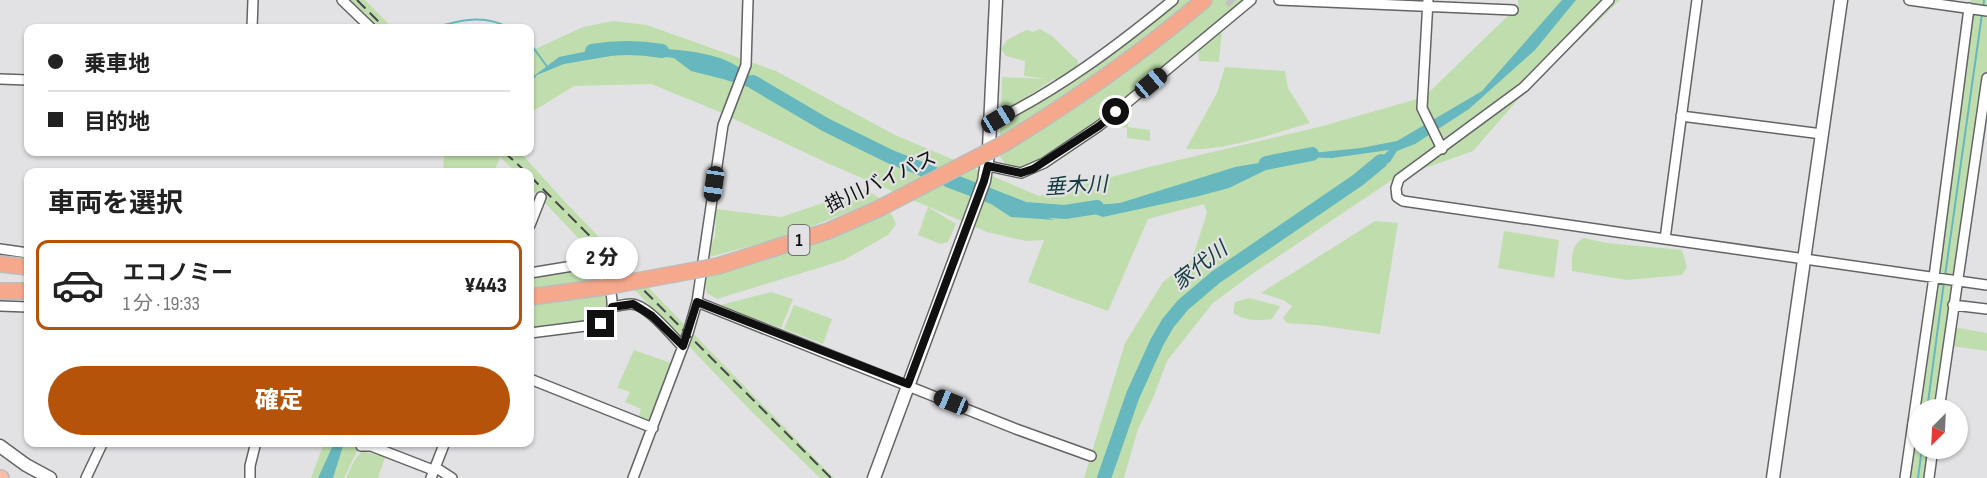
<!DOCTYPE html>
<html lang="ja">
<meta charset="utf-8">
<style>
body{margin:0;font-family:"Sofia Sans Condensed","Noto Sans JP",sans-serif;background:#f6f6f6;color:#222;height:100vh;display:flex;flex-direction:column;font-size:22px;white-space:nowrap}
*{box-sizing:border-box;margin:0}
p{font-size:20px;color:#767676}
.icon{flex:none;width:33px;height:33px;fill:none;stroke:currentColor;stroke-width:2;stroke-linecap:round;stroke-linejoin:round}
.map{position:relative;flex:1;overflow:hidden}
.drawer{position:absolute;left:24px;top:168px;width:510px;height:279px;display:flex;flex-direction:column;background:#fff;border-radius:12px;box-shadow:0 2px 4px #0004}
.drawer>*{flex:none}
.top-card{position:absolute;left:24px;top:24px;width:510px;height:132px;border-radius:12px;box-shadow:0 2px 4px #0004;display:grid;align-content:center;height:132px;padding:0 24px;background:#fff}
.needle{width:39px;rotate:204deg}
.tools{position:absolute;left:1908px;top:399px;display:grid;gap:12px}
.tools a{display:grid;place-items:center;width:60px;height:60px;border-radius:50%;background:#fff;box-shadow:0 2px 4px #0004;font-size:30px}
.end{position:absolute;width:27px;height:27px;margin:-14px;border:8px solid #101011;background:#fff;box-shadow:0 0 0 3px #fff}
.from{border-radius:50%}
.bubble{position:absolute;height:42px;border-radius:21px;background:#fff;box-shadow:0 2px 4px #0004;font-size:20px;font-weight:800;line-height:42px;text-align:center}
.car{position:absolute;width:18px;height:36px;margin:-18px -9px;border-radius:8px;box-shadow:0 0 4px 2px #0007;background:linear-gradient(#222 24%,#8ab4d8 0 40%,#222 0 76%,#8ab4d8 0 86%,#222 0)}
.top-card b{display:flex;align-items:center;gap:21px;height:57px;font-size:22px}
.top-card b+b{border-top:2px solid #e0e0e0}
.top-card i{width:15px;height:15px;background:#222}
ul{padding:0;list-style:none}
li{display:flex;align-items:center;gap:18px;height:90px;margin:0 12px 9px;padding:0 12px;border:3px solid #e0e0e0;border-radius:12px}
li div{flex:1}
li b{display:block;font-size:22px}
li em{font-style:normal;font-weight:800}
li.current{border-color:#b45309}
li>.icon{width:54px;height:54px;stroke-width:1.5}
h2{padding:0 24px;font-size:27px;line-height:72px}
.action{display:flex;gap:12px;margin-top:auto;padding:12px 24px}
.action a{flex:1;height:69px;border-radius:36px;background:#b45309;color:#fff;font-size:24px;font-weight:800;line-height:69px;text-align:center}
.map>svg:first-child{display:block}
.green{fill:#c0dead}
.water{fill:#66b7be}
.lines{fill:none;stroke-linecap:round;stroke-linejoin:round}
.stream{stroke:#66b7be;stroke-width:2}
.river{stroke:#66b7be;stroke-width:14}
.minor-tunnel{stroke:#c2c2c4;stroke-width:9;stroke-dasharray:9 4.5;stroke-linecap:butt}
.minor-casing{stroke:#636465;stroke-width:12}
.tertiary-casing{stroke:#636465;stroke-width:15}
.primary-casing{stroke:#bcbcbc;stroke-width:18}
.trunk-casing{stroke:#bcbcbc;stroke-width:18}
.minor{stroke:#fff;stroke-width:9}
.tertiary{stroke:#fff;stroke-width:12}
.primary{stroke:#f8bea9;stroke-width:15}
.trunk{stroke:#f6a88c;stroke-width:15}
.rail{stroke:#48484a;stroke-width:2;stroke-dasharray:12 6;stroke-linecap:butt}
.trunk-bridge-casing{stroke:#bcbcbc;stroke-width:18;stroke-linecap:butt}
.trunk-bridge{stroke:#f6a88c;stroke-width:15}
.route{stroke:#101011;stroke-width:8}
.labels{text-anchor:middle;dominant-baseline:central;stroke-width:4.5;stroke-linejoin:round;paint-order:stroke}
.shield{fill:#e2e2e4;stroke:#4f4f50;stroke-width:1.5}
.shield-label{font-size:18px;font-weight:bold;fill:#101011}
.street-label{font-size:20px;fill:#101011;stroke:#e2e2e4}
.water-label{font-size:21px;font-style:italic;fill:#133a3e;stroke:#e2e2e4}
</style>
<div class="map">
<svg width="1987" height="478" viewBox="0 0 1987 478">
<rect width="100%" height="100%" fill="#e2e2e4"/>
<!-- green -->
<path class="green" d="M345,0H365L393,28H374Z
M1179,0H1247L1085,132L1027,166L1022,168L1009,167L1003,161L1000,156V126L1116,51Z
M1518,0H1620L1521,96L1473,151L1392,180L1255,272L1213,303L1167,361L1153,398L1138,429L1124,478H1084L1125,343L1163,282L1192,259L1207,213L1204,204L1148,219L1108,311L1028,282L1044,240L1026,241L987,232L827,163L715,110L651,84L574,86L530,113V54L533,50L583,27L613,21L647,25L776,71L895,135L1039,196L1153,166L1319,127L1424,97L1518,6Z
M1971,0H1987V79L1937,409L1918,410V448L1932,449L1928,478H1905Z
M1040,29L1052,36L1078,61L1077,67L1059,80L1054,79L1001,113L1002,77L1048,79L1024,76L1025,61L1006,56L1001,49L1007,40L1026,30L1033,32Z
M1222,30L1219,62L1199,61L1198,50Z
M1225,67L1285,71L1288,88L1310,123C1272,134 1225,151 1186,149L1217,93Z
M1129,108L1128,127L1150,130V141L1127,138V128L1107,125Z
M444,152H520L567,204L834,478H820L752,412L628,283L610,280L599,260L530,187V172H516L500,157L494,172H443Z
M865,189L881,199L790,235L710,257V246L715,237L716,209L781,217Z
M928,207L956,224L948,242L941,244L918,235Z
M891,213L896,224L888,235L844,260L717,299L707,293L705,287L707,276Z
M1375,221L1398,223L1380,334L1316,325L1287,323L1283,318L1292,306L1283,300L1261,293Z
M1504,231L1559,240L1554,278L1498,268Z
M1584,238L1607,243L1682,250L1687,267L1682,275L1627,280L1572,271C1572,258 1570,245 1584,238Z
M588,268H594L601,279L530,288V275Z
M603,292L608,310L601,320L530,328V302Z
M771,292L793,299L781,328L717,306Z
M1249,298L1280,306L1272,319C1257,321 1246,321 1233,313L1235,302Z
M794,305L832,319L823,344L784,329Z
M1953,327L1987,333V351L1951,346Z
M634,350L671,363L650,420L639,416L641,409L625,402L630,392L617,388Z
M324,443H361L344,478H311Z
M362,451L385,457L378,478H346L354,461Z"/>
<!-- water -->
<path class="water" d="M1562,0H1576L1535,50L1469,109L1415,144L1397,151L1390,162L1362,176L1389,150L1332,158L1294,157L1312,153L1361,148L1397,141L1482,91Z
M603,48C638,48 687,47 720,58C740,65 758,81 773,95L723,79L691,71L674,58L628,53L564,64L537,75L530,84V79L559,57Z
M1283,159L1272,167L1229,188L1195,197L1103,217L1081,209L1096,205L1120,203L1235,167Z
M925,173L1021,209L1055,220L1011,217L991,204L946,187Z
M334,443H344L333,478H318Z"/>
<g class="lines">
<!-- stream -->
<path class="stream" d="M1983,9L1984,0
M434,28C459,20 485,14 509,28
M530,43L548,68
M1945,276L1982,14
M1927,410L1944,282
M1918,478L1922,448"/>
<!-- river -->
<path class="river" d="M592,51C616,47 638,47 662,51
M753,82L826,125L891,157L1025,209L1065,212L1097,207
M1266,163L1312,154
M1104,478L1133,395L1157,342L1168,323L1183,305L1216,277L1358,180L1381,161"/>
<!-- minor-tunnel -->
<path class="minor-tunnel" d="M1228,0L1232,4"/>
<defs>
<path id="minor" d="M342,0L371,28
M1279,0L1513,10
M1428,0L1422,108L1442,149
M1609,0L1524,87L1399,179L1396,188L1397,197L1403,201L1665,239L1697,0
M1909,0L1987,11
M252,28L253,0
M0,79L28,80
M1681,116L1822,134
M990,123C1056,92 1117,46 1173,0
M988,166L1021,173L1044,163L1099,126L1251,0
M530,225L541,197
M1665,239L1987,285
M0,249L28,253
M530,273L591,263C605,269 613,292 612,307C611,314 606,319 601,324L530,333
M697,302L1016,429L1091,456
M1953,305L1987,309
M0,306L28,307
M612,307C618,306 625,304 631,304C647,304 672,336 683,347
M530,379L653,428
M1939,410L1987,78
M361,446H371L433,470
M435,467L452,478
M86,478L103,442
M250,478V466L256,442
M431,478L445,442
M633,478L688,333L697,302L723,125L746,65L748,0
M1905,478L1934,277L1969,8
M1929,478L1933,448"/>
<path id="tertiary" d="M0,446L26,465L50,478
M874,478L984,181L989,148L996,0
M1773,478L1841,0"/>
<path id="primary" d="M0,478H1"/>
<path id="trunk" d="M1005,143C1075,100 1142,53 1204,0
M0,264L28,267
M718,266L828,231L878,209
M0,291H28
M530,297L604,287"/>
</defs>
<!-- minor casing -->
<use href="#minor" class="minor-casing"/>
<!-- tertiary casing -->
<use href="#tertiary" class="tertiary-casing"/>
<!-- primary casing -->
<use href="#primary" class="primary-casing"/>
<!-- trunk casing -->
<use href="#trunk" class="trunk-casing"/>
<!-- minor -->
<use href="#minor" class="minor"/>
<!-- tertiary -->
<use href="#tertiary" class="tertiary"/>
<!-- primary -->
<use href="#primary" class="primary"/>
<!-- trunk -->
<use href="#trunk" class="trunk"/>
<!-- rail -->
<path class="rail" d="M357,0L385,28
M504,152L526,172
M530,176L831,478"/>
<defs>
<path id="trunk-bridge" d="M878,209L1005,143
M604,287L718,266"/>
</defs>
<!-- trunk-bridge casing -->
<use href="#trunk-bridge" class="trunk-bridge-casing"/>
<!-- trunk-bridge -->
<use href="#trunk-bridge" class="trunk-bridge"/>
</g>
<g class="lines">
<!-- route -->
<path class="route" d="M601,324L607,318L612,307L633,304L652,316L683,346L697,302L908,384L984,181L988,166L1021,173L1033,169L1099,126L1116,112"/>
</g>
<g class="labels">
<!-- shield labels -->
<rect class="shield" x="788.5" y="225" width="21" height="30" rx="4.5"/>
<g class="shield-label">
<text x="799" y="240">1</text>
</g>
<!-- street labels -->
<g class="street-label">
<text transform="translate(881 182) rotate(-25)">掛川バイパス</text>
</g>
<!-- water labels -->
<g class="water-label">
<text transform="translate(1076 186) rotate(-3)">垂木川</text>
<text transform="translate(1200 266) rotate(-38)">家代川</text>
</g>
</g>
</svg>
<div class="tools">
<a><svg class="needle" viewBox="-14 -14 28 28"><path d="M0-13l5 13h-10z" fill="#e53935"/><path d="M0 13l5-13h-10z" fill="#767676"/></svg></a>
</div>
<i class="end from" style="left:1116px;top:112px"></i>
<i class="end" style="left:601px;top:324px"></i>
<div class="bubble" style="left:566px;top:237px;width:72px">2 分</div>
<i class="car" style="left:1151px;top:83px;rotate:50deg"></i>
<i class="car" style="left:998px;top:119px;rotate:59deg"></i>
<i class="car" style="left:714px;top:184px;rotate:188deg"></i>
<i class="car" style="left:951px;top:402px;rotate:292deg"></i>
<div class="top-card">
<b><i class="from"></i>乗車地</b>
<b><i></i>目的地</b>
</div>
<section class="drawer">
<h2>車両を選択</h2>
<ul>
<li class="current"><svg class="icon" aria-label="car" viewBox="0 0 24 24"><path d="M5 17H2v-5l4-1 3-4h7l3 4 3 1v5h-3M9 17h6M6 11h13"/><circle cx="7" cy="17" r="2"/><circle cx="17" cy="17" r="2"/></svg><div><b>エコノミー</b><p>1 分 · 19:33</p></div><em>¥443</em></li>
</ul>
<div class="action"><a>確定</a></div>
</section>
</div>
